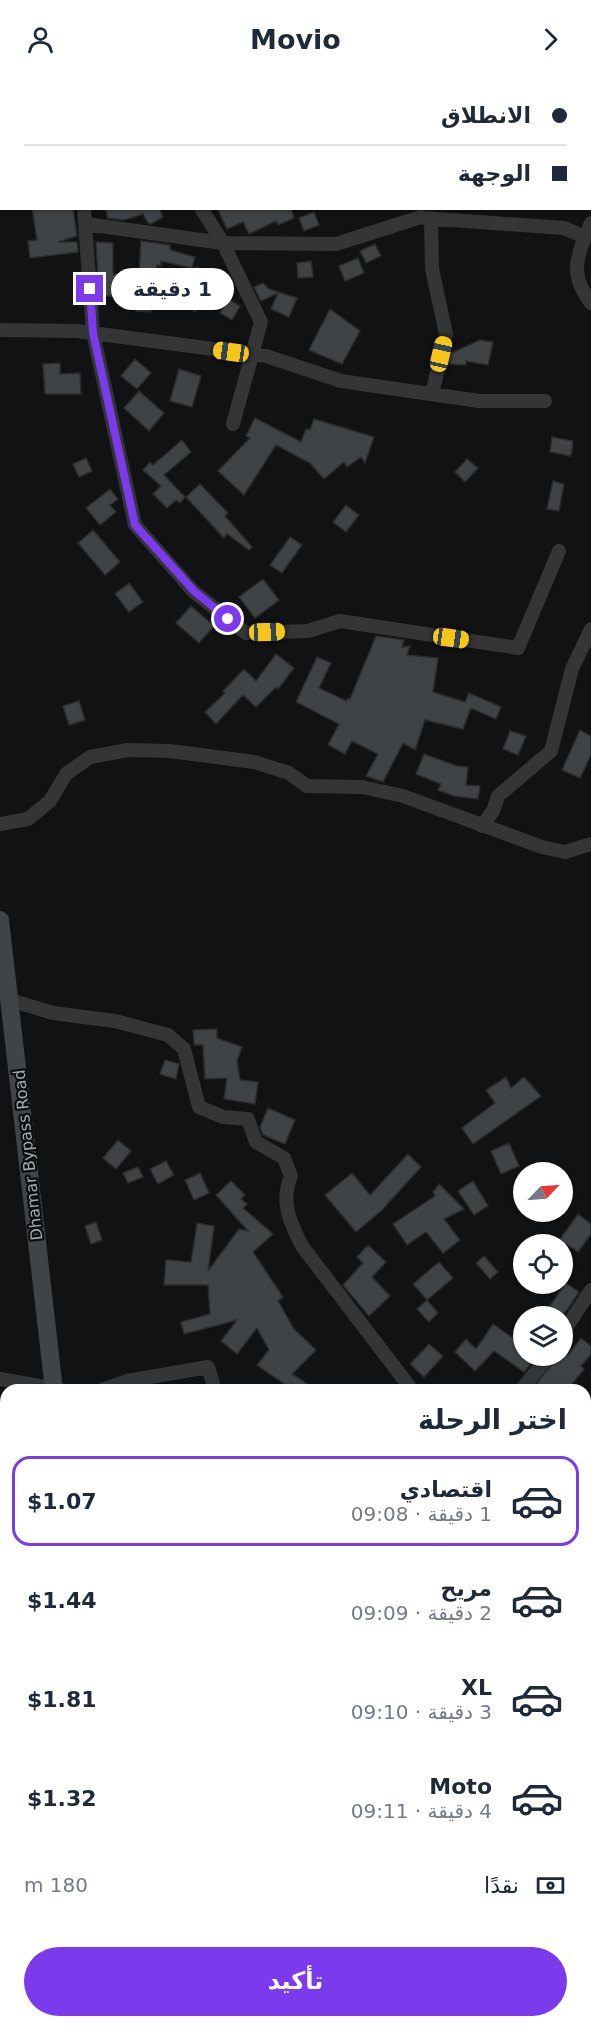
<!DOCTYPE html>
<html lang="ar">
<meta charset="utf-8">
<style>
body{margin:0;font-family:"DejaVu Sans","Noto Sans Arabic",sans-serif;background:#f2f2f3;color:#1f2937;direction:rtl;height:100vh;display:flex;flex-direction:column;font-size:22px;white-space:nowrap}
*{box-sizing:border-box;margin:0}
p{font-size:20px;color:#747a83}
.icon{flex:none;width:33px;height:33px;fill:none;stroke:currentColor;stroke-width:2;stroke-linecap:round;stroke-linejoin:round}
.map{position:relative;flex:1;overflow:hidden;direction:ltr}
.details{position:absolute;left:0px;top:1306px;width:591px;height:644px;display:flex;flex-direction:column;background:#fff;border-radius:18px 18px 0 0;box-shadow:0 2px 4px #0004;direction:rtl}
.details>*{flex:none}
.top-card{position:absolute;left:0px;top:0px;width:591px;height:132px;box-shadow:0 2px 4px #0004;direction:rtl;display:grid;align-content:center;height:132px;padding:0 24px;background:#fff}
.needle{width:39px;rotate:65deg}
.tools{position:absolute;left:513px;top:1084px;display:grid;gap:12px}
.tools a{display:grid;place-items:center;width:60px;height:60px;border-radius:50%;background:#fff;box-shadow:0 2px 4px #0004;font-size:30px}
.end{position:absolute;width:27px;height:27px;margin:-14px;border:8px solid #7c3aed;background:#fff;box-shadow:0 0 0 3px #fff}
.from{border-radius:50%}
.bubble{position:absolute;height:42px;border-radius:21px;background:#fff;box-shadow:0 2px 4px #0004;font-size:20px;font-weight:700;line-height:42px;text-align:center;direction:rtl}
.car{position:absolute;width:18px;height:36px;margin:-18px -9px;border-radius:8px;box-shadow:0 0 4px 2px #0007;background:linear-gradient(#f5c518 24%,#345 0 40%,#f5c518 0 76%,#345 0 86%,#f5c518 0)}
.top-card b{display:flex;align-items:center;gap:21px;height:57px;font-size:22px}
.top-card b+b{border-top:2px solid #e0e1e3}
.top-card i{width:15px;height:15px;background:#1f2937}
ul{padding:0;list-style:none}
li{display:flex;align-items:center;gap:18px;height:90px;margin:0 12px 9px;padding:0 12px;border:3px solid transparent;border-radius:18px}
li div{flex:1}
li b{display:block;font-size:22px}
li em{font-style:normal;font-weight:700}
li.current{border-color:#7c3aed}
li>.icon{width:54px;height:54px;stroke-width:1.5}
h2{padding:0 24px;font-size:27px;line-height:72px}
.pay{display:flex;align-items:center;gap:15px;height:66px;padding:0 24px;font-size:22px}
.pay p{margin-inline-start:auto}
.cta{display:flex;gap:12px;margin-top:auto;padding:12px 24px}
.cta a{flex:1;height:69px;border-radius:36px;background:#7c3aed;color:#fff;font-size:24px;font-weight:700;line-height:69px;text-align:center}
header{display:flex;justify-content:space-between;align-items:center;height:78px;padding:0 24px;background:#fff;font-size:27px;font-weight:700}
.map>svg:first-child{display:block}
.building{fill:#404345;stroke:#2c2c2e;stroke-width:1.5}
.lines{fill:none;stroke-linecap:round;stroke-linejoin:round}
.street{stroke:#333537;stroke-width:14}
.secondary{stroke:#414447;stroke-width:18}
.route{stroke:#7c3aed;stroke-width:8}
.labels{text-anchor:middle;dominant-baseline:central;stroke-width:4.5;stroke-linejoin:round;paint-order:stroke}
.street-label{font-size:16px;fill:#a4acb2;stroke:#0c0d0e}
</style>
<header><svg class="icon" aria-label="forward" viewBox="0 0 24 24"><path d="M9 5l7 7-7 7"/></svg>Movio<svg class="icon" aria-label="person" viewBox="0 0 24 24"><circle cx="12" cy="8" r="4"/><path d="M4 21q1-7 8-7t8 7"/></svg></header>
<div class="map">
<svg width="591" height="1949" viewBox="0 0 591 1949">
<rect width="100%" height="100%" fill="#111213"/>
<!-- building -->
<path class="building" d="M32,130H73L77,158L58,164H77L78,174L30,180L28,163L37,162Z
M105,130H159L163,139L151,146L148,145L143,136L124,142L108,140Z
M217,130H291L294,140L278,147L276,143L249,156L243,144L227,151Z
M314,134L319,147L304,153L299,140Z
M141,163L170,167V172L195,179L192,190L161,183V188L157,187L156,210H153L151,234L136,233L137,221L99,217L96,164L113,165V196L139,198Z
M375,166L381,178L366,185L360,173Z
M358,180L364,195L345,203L339,188Z
M311,183L313,199L298,200L297,185Z
M196,189L217,199L208,219L195,234L177,220Z
M263,205L269,211L297,220L289,239L271,231L278,215L261,223L254,209Z
M228,221L240,228L232,242L220,235Z
M330,231L360,253L342,286L309,272Z
M480,262L493,264L488,287L466,283V287L448,286L451,275Z
M135,281L151,295L137,311L121,298Z
M60,285V296L80,295L81,316H45L43,286Z
M179,291L201,298L192,329L170,323Z
M139,313L164,335L149,353L124,330Z
M255,340L301,364L306,351L310,352L314,341L374,359L365,385L361,379L347,389L344,384L324,401L310,385L276,367L244,417L218,393L250,360L246,358Z
M552,359L573,363L571,378L550,374Z
M182,362L191,374L164,397L185,419L180,425L176,422L167,430L153,416L161,408L143,392L150,384L153,387Z
M86,380L92,393L79,399L73,386Z
M467,381L478,390L465,404L455,394Z
M553,403L564,406L559,433L547,431Z
M200,406L228,435L225,438L252,469L249,472L227,456L224,460L186,419Z
M110,411L118,421L110,427L116,434L100,447L86,430Z
M346,427L359,437L346,454L333,444Z
M93,452L120,484L105,497L78,465Z
M290,459L302,467L282,495L270,487Z
M263,501L279,522L255,540L239,519Z
M129,505L143,524L129,534L115,516Z
M191,528L214,548L199,565L176,545Z
M376,558L404,562L402,569L410,568L407,577L438,580L433,614L465,624L469,615L501,629L496,641L471,630L463,651L425,642L415,672L403,665L383,704L366,698L378,676L352,663L345,676L328,667L339,646L296,624L317,579L331,585L319,610L346,623L348,620L350,621Z
M276,576L294,590L278,611L276,609L256,629L243,617L216,646L205,634L225,615L223,613L244,591L256,603Z
M79,623L85,642L69,647L63,628Z
M580,652L591,658V677L580,700L562,692Z
M510,653L526,658L518,677L503,671Z
M424,676L457,688L468,689L466,707L480,708L478,721L454,718L438,712L441,706L416,696Z
M217,951V960L242,969L237,983L240,1002L258,1004L255,1026L224,1021L227,1000L205,1001L203,967H194L193,952Z
M165,982L179,986L176,1001L160,996Z
M506,999L511,1010L524,999L541,1018L473,1066L462,1050L495,1025L486,1012Z
M268,1030L295,1042L285,1066L263,1057L260,1049Z
M118,1062L131,1073L116,1091L103,1080Z
M509,1065L519,1088L501,1096L491,1073Z
M408,1076L421,1089L382,1132L356,1154L325,1117L352,1095L370,1117Z
M166,1083L174,1097L158,1106L150,1091Z
M138,1089L143,1099L128,1105L123,1095Z
M200,1095L209,1115L194,1122L185,1102Z
M231,1103L245,1117L241,1121L247,1126L243,1130L273,1156L253,1174L283,1219L278,1223L294,1251L316,1272L292,1296L317,1312H293L257,1287L269,1272L257,1250L237,1276L221,1263L237,1242L184,1256L181,1244L210,1236L208,1207H164L166,1182L191,1184L197,1145L214,1148L208,1193L239,1151L248,1153L216,1117Z
M473,1103L488,1128L474,1137L458,1113Z
M439,1106L464,1131L444,1141L460,1162L443,1175L426,1154L407,1167L393,1146L435,1118L433,1114Z
M578,1136L591,1146V1156L578,1174L568,1167H556Z
M96,1144L102,1162L91,1166L85,1148Z
M368,1167L386,1184L372,1199L390,1218L369,1238L343,1207L363,1185L357,1179Z
M484,1178L498,1194L490,1201L476,1185Z
M439,1184L453,1200L427,1222L413,1206Z
M566,1205L579,1214L569,1229L561,1239H542Z
M427,1222L438,1235L429,1244L417,1231Z
M493,1246L524,1268V1278H537L524,1294L494,1273L475,1293L455,1274L466,1261L476,1271Z
M581,1260L591,1268V1276L581,1288L584,1291L567,1312H532L558,1278H562L565,1274L568,1277Z
M429,1266L443,1278L424,1299L410,1286Z"/>
<g class="lines">
<!-- street -->
<path class="street" d="M51,0V2
M121,0L122,2
M411,0L412,2
M572,0L573,2
M204,2V0
M269,2L270,0
M590,37L591,38
M84,130L93,255L135,447L193,513L246,555L308,553L340,543L518,570L559,473
M201,130L223,165L261,244L233,346
M424,140L564,150L585,159
M431,142L432,191L446,256L432,316
M591,145C577,178 568,195 591,225
M86,146L223,165L336,166L421,139
M0,252L77,253L266,278L341,303L479,323H545
M0,746L28,741L50,723L66,696L90,679L128,672L170,673L254,684L289,695L307,708L362,709L403,718L542,769L565,774L591,766
M482,748L493,733L498,718L551,673L572,591L591,551
M10,922L53,935L115,943L168,957L184,971L199,1029L223,1039L248,1041L256,1064L284,1080L291,1098C280,1124 290,1144 302,1168L412,1312
M562,1256L591,1212
M0,1301L61,1312
M101,1312L127,1303L208,1289L215,1312
M521,1312L549,1278
M585,1480L591,1483
M585,1659L591,1652"/>
<!-- secondary -->
<path class="secondary" d="M0,842L54,1312
M131,1944L132,1949
M162,1949L193,1944L216,1949"/>
</g>
<g class="lines">
<!-- route -->
<path class="route" d="M90,211L93,255L135,447L194,513L228,541"/>
</g>
<g class="labels">
<!-- street labels -->
<g class="street-label">
<text transform="translate(28 1077) rotate(-96)">Dhamar Bypass Road</text>
</g>
</g>
</svg>
<div class="tools">
<a><svg class="needle" viewBox="-14 -14 28 28"><path d="M0-13l5 13h-10z" fill="#e53935"/><path d="M0 13l5-13h-10z" fill="#747a83"/></svg></a>
<a><svg class="icon" aria-label="locate" viewBox="0 0 24 24"><circle cx="12" cy="12" r="6"/><path d="M12 2v4M12 18v4M2 12h4M18 12h4"/></svg></a>
<a><svg class="icon" aria-label="layers" viewBox="0 0 24 24"><path d="M12 4l9 5-9 5-9-5zM3 14l9 5 9-5"/></svg></a>
</div>
<i class="end from" style="left:228px;top:541px"></i>
<i class="end" style="left:90px;top:211px"></i>
<div class="bubble" style="left:111px;top:190px;width:123px">1 دقيقة</div>
<i class="car" style="left:231px;top:274px;rotate:278deg"></i>
<i class="car" style="left:441px;top:276px;rotate:13deg"></i>
<i class="car" style="left:267px;top:554px;rotate:88deg"></i>
<i class="car" style="left:451px;top:560px;rotate:98deg"></i>
<div class="top-card">
<b><i class="from"></i>الانطلاق</b>
<b><i></i>الوجهة</b>
</div>
<section class="details">
<h2>اختر الرحلة</h2>
<ul>
<li class="current"><svg class="icon" aria-label="car" viewBox="0 0 24 24"><path d="M5 17H2v-5l4-1 3-4h7l3 4 3 1v5h-3M9 17h6M6 11h13"/><circle cx="7" cy="17" r="2"/><circle cx="17" cy="17" r="2"/></svg><div><b>اقتصادي</b><p>1 دقيقة · 09:08</p></div><em>$1.07</em></li>
<li><svg class="icon" aria-label="car" viewBox="0 0 24 24"><path d="M5 17H2v-5l4-1 3-4h7l3 4 3 1v5h-3M9 17h6M6 11h13"/><circle cx="7" cy="17" r="2"/><circle cx="17" cy="17" r="2"/></svg><div><b>مريح</b><p>2 دقيقة · 09:09</p></div><em>$1.44</em></li>
<li><svg class="icon" aria-label="car" viewBox="0 0 24 24"><path d="M5 17H2v-5l4-1 3-4h7l3 4 3 1v5h-3M9 17h6M6 11h13"/><circle cx="7" cy="17" r="2"/><circle cx="17" cy="17" r="2"/></svg><div><b>XL</b><p>3 دقيقة · 09:10</p></div><em>$1.81</em></li>
<li><svg class="icon" aria-label="car" viewBox="0 0 24 24"><path d="M5 17H2v-5l4-1 3-4h7l3 4 3 1v5h-3M9 17h6M6 11h13"/><circle cx="7" cy="17" r="2"/><circle cx="17" cy="17" r="2"/></svg><div><b>Moto</b><p>4 دقيقة · 09:11</p></div><em>$1.32</em></li>
</ul>
<div class="pay"><svg class="icon" aria-label="cash" viewBox="0 0 24 24"><path d="M3 7h18v10H3z"/><circle cx="12" cy="12" r="2"/></svg>نقدًا<p>180 m</p></div>
<div class="cta"><a>تأكيد</a></div>
</section>
</div>
